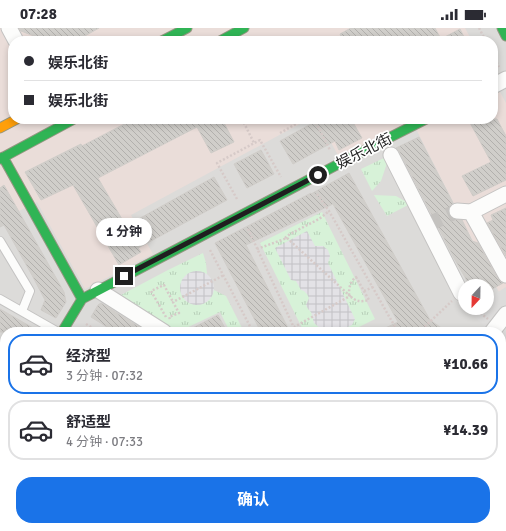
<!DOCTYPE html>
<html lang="zh">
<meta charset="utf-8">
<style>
body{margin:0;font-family:Signika,"Noto Sans SC",sans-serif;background:#f2f2f3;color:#2b2b33;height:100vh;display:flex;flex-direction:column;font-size:15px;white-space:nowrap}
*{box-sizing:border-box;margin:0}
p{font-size:13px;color:#7c7c81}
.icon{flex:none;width:22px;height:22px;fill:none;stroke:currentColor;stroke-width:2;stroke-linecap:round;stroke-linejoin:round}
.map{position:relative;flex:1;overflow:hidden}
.drawer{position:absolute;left:0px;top:299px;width:506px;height:204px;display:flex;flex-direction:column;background:#fff;border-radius:16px 16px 0 0;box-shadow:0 2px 6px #0003}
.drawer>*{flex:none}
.top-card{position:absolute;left:8px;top:8px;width:490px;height:88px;border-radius:16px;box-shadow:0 2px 6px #0003;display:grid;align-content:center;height:88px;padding:0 16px;background:#fff}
.needle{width:26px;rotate:202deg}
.controls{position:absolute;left:458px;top:251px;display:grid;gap:8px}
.controls a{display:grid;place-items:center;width:36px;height:36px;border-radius:50%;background:#fff;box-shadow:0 2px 6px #0003;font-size:20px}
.end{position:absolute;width:18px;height:18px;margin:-9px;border:5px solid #1f1f1f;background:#fff;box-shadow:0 0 0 2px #fff}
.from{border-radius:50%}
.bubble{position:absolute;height:28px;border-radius:14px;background:#fff;box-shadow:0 2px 6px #0003;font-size:13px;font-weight:700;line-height:28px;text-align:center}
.top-card b{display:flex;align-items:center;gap:14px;height:38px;font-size:15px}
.top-card b+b{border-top:1px solid #e1e1e2}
.top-card i{width:10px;height:10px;background:#2b2b33}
ul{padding:7px 0 0;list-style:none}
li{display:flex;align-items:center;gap:12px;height:60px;margin:0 8px 6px;padding:0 8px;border:2px solid #e1e1e2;border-radius:16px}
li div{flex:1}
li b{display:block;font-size:15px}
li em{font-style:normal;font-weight:700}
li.selected{border-color:#1a73e8}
li>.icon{width:36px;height:36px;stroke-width:1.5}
.cta{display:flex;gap:8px;margin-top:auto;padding:8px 16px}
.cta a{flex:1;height:46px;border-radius:16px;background:#1a73e8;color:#fff;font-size:16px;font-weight:700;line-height:46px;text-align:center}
.status{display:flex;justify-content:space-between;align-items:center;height:28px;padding:0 20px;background:#fff;direction:ltr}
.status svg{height:11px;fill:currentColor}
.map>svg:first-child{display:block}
.residential{fill:#dcdbd9;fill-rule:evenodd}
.commercial{fill:#eaddd9}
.education{fill:#f5f5e3}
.forest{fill:url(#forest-crowns)}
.park{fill:url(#park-tufts)}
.parking{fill:#dddcdb}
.plaza{fill:url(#plaza-grid)}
.building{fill:url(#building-back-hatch);stroke:#d0cdc9}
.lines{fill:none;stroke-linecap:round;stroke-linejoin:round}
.street-tunnel{stroke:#c4c2bf;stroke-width:15;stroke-dasharray:15 8;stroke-linecap:butt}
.lane-casing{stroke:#c4c3c2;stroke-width:10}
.street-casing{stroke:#c4c3c2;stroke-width:17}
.fast-casing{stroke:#939680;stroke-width:11}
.slow-casing{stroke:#939680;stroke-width:11}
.path{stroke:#d6cac8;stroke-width:2.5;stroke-dasharray:2 2;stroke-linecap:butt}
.lane{stroke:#fcfcfb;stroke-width:8}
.street{stroke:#fcfcfb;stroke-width:15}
.fast{stroke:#30b455;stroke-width:9}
.slow{stroke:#ff9f0a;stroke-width:9}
.route{stroke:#1f1f1f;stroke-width:5}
.labels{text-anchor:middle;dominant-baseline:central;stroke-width:3.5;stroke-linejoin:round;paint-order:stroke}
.street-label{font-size:15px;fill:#1f1f1f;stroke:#fff}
</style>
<div class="status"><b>07:28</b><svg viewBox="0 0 49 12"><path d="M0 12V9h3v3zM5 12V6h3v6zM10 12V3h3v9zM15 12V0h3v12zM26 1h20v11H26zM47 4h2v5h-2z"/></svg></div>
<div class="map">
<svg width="506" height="503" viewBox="0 0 506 503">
<defs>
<pattern id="forest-crowns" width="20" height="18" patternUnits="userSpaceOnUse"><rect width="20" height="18" fill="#c6dabe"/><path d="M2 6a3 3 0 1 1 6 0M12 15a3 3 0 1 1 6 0" fill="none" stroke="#aabba3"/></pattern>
<pattern id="park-tufts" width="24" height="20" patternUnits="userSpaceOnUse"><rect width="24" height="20" fill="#d7f2d8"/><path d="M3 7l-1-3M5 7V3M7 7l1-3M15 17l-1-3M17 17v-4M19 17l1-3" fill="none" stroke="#b8cfb9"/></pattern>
<pattern id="plaza-grid" width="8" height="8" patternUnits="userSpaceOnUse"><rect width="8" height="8" fill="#e3e2e6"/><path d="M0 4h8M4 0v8" fill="none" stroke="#c2c1c5"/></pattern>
<pattern id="building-back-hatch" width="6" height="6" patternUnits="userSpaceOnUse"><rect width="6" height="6" fill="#d0ceca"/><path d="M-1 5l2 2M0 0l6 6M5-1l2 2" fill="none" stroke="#b2b0ad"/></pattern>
</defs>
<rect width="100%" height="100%" fill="#edebe7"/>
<!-- residential -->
<path class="residential" d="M0,0H506V503H0ZM13,13H493V91H13ZM465,258H487V280H465ZM5,304H501V498H5Z"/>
<!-- commercial -->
<path class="commercial" d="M0,0H465L472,13H13V91H309L131,187L153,226L85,261L37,174L1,192L0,191Z
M493,51L506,75V278L412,93L339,129L318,91H493Z"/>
<!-- education -->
<path class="education" d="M0,357L5,360V498H234L242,503H0Z"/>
<!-- forest -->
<path class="forest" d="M0,461L5,463V498H65L73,503H0Z"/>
<!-- park -->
<path class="park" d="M386,129L388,132L381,153L372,163L361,141Z
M374,167L396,168L410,176L387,188Z
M322,184L375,291L349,304H304L260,215Z
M203,225L206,235L207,246L214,262L226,268L243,302L239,304H230L220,284L184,301L183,304H175L119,268L168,242Z"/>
<!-- parking -->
<path class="parking" d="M506,259V322L501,317V304H489L468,282L471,280H487V271Z"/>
<!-- plaza -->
<path class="plaza" d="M307,203L315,218H323L328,222L330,228L328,235L355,291L352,297L338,304H323L321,301L314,295L311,284L308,281L306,277L309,270L307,266L304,263L301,262L296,253L291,252L275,220Z
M180 260a17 17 0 1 1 34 0a17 17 0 1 1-34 0Z"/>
<!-- building -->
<path class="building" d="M19,0H99L76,13H47L21,3Z
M351,0H435L441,11L460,1L466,13H343L340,6Z
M134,91H222L234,114L211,125L197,99L98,150L126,198L214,149L227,172L138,220L141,224L119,237L73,157L41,172L25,144L81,116L82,118Z
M320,91H351L362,110L339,122L335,113L293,136L280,113Z
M468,91H497L506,108V152L473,168L462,148L491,134Z
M419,109L453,175L450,178L448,182L449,187L452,191L462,192L472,213L478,215L498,251L503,255L487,264V258H470L454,230L399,123L396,120Z
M261,122L274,146L247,160L234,136Z
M349,145L430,292L447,304H377L398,294L333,176L246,217L290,304H261L215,215L311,165V166Z
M4,157L64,264L66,274L56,290L41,282L45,272L33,249L4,197L0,199V160Z
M506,180V228L487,195L493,192L491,187Z
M101,275L147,304H115L91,289L98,277Z
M0,281L40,304H0Z
M218,287L227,304H185Z"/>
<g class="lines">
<!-- street-tunnel -->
<path class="street-tunnel" d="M427,197L457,183"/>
<defs>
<path id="lane" d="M0,213L30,263L22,283
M0,271L58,304
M0,398L5,401
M169,498L177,503"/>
<path id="street" d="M9,0L16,13
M493,58L506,51
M391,127L461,265
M506,166L471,184L506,247
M457,183L471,184
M98,262L164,304
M492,304L506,286
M0,348L5,351
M248,498L256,503
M501,498L506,502
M384,503L386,498"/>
<path id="fast" d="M502,0L506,8
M162,13L187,0
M220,13L244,0
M3,129L82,271
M0,131L74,91
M62,304L82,271L369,120L426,91"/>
<path id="slow" d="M0,100L17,91"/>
</defs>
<!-- lane casing -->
<use href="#lane" class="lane-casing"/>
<!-- street casing -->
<use href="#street" class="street-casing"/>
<!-- fast casing -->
<use href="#fast" class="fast-casing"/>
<!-- slow casing -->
<use href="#slow" class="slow-casing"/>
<!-- path -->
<path class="path" d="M479,0L486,13
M493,27L499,39
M242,91L254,115
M314,91L330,122
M280,105L305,91
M317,166L329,183L398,304
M237,171L217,135L260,112L281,149
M248,201L296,304
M285,210L290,206L319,191L329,183
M257,221L287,210L350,268L294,299
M210,222L253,304H252
M356,249L369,272C360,274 356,274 349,267C349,259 350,254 356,249Z
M364,263L373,259
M474,280L488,291
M166,289L151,263L164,257L173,274
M170,291L169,289L179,285L173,274L224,247
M86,296L99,304
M419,304L452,273
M501,394L506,397
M434,498L446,503
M289,503L293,498"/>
<!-- lane -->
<use href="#lane" class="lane"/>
<!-- street -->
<use href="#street" class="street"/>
<!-- fast -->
<use href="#fast" class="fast"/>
<!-- slow -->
<use href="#slow" class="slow"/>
</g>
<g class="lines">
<!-- route -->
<path class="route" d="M124,248L318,147"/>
</g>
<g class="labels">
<!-- street labels -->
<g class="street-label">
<text transform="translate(364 123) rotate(-27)">娱乐北街</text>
</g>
</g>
</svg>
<div class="controls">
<a><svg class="needle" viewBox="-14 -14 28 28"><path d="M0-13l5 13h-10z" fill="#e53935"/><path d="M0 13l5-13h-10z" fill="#7c7c81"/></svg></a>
</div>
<i class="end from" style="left:318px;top:147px"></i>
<i class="end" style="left:124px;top:248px"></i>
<div class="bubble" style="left:96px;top:190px;width:56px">1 分钟</div>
<div class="top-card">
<b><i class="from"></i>娱乐北街</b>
<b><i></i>娱乐北街</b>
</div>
<section class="drawer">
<ul>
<li class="selected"><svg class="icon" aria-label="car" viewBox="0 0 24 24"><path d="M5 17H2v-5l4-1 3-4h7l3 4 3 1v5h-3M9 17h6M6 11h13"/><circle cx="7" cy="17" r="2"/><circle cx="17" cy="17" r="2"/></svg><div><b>经济型</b><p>3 分钟 · 07:32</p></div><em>¥10.66</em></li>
<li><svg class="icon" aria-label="car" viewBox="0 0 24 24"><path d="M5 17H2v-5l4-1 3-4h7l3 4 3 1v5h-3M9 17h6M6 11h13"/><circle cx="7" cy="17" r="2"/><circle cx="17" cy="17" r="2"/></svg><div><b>舒适型</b><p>4 分钟 · 07:33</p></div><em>¥14.39</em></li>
</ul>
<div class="cta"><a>确认</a></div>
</section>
</div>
